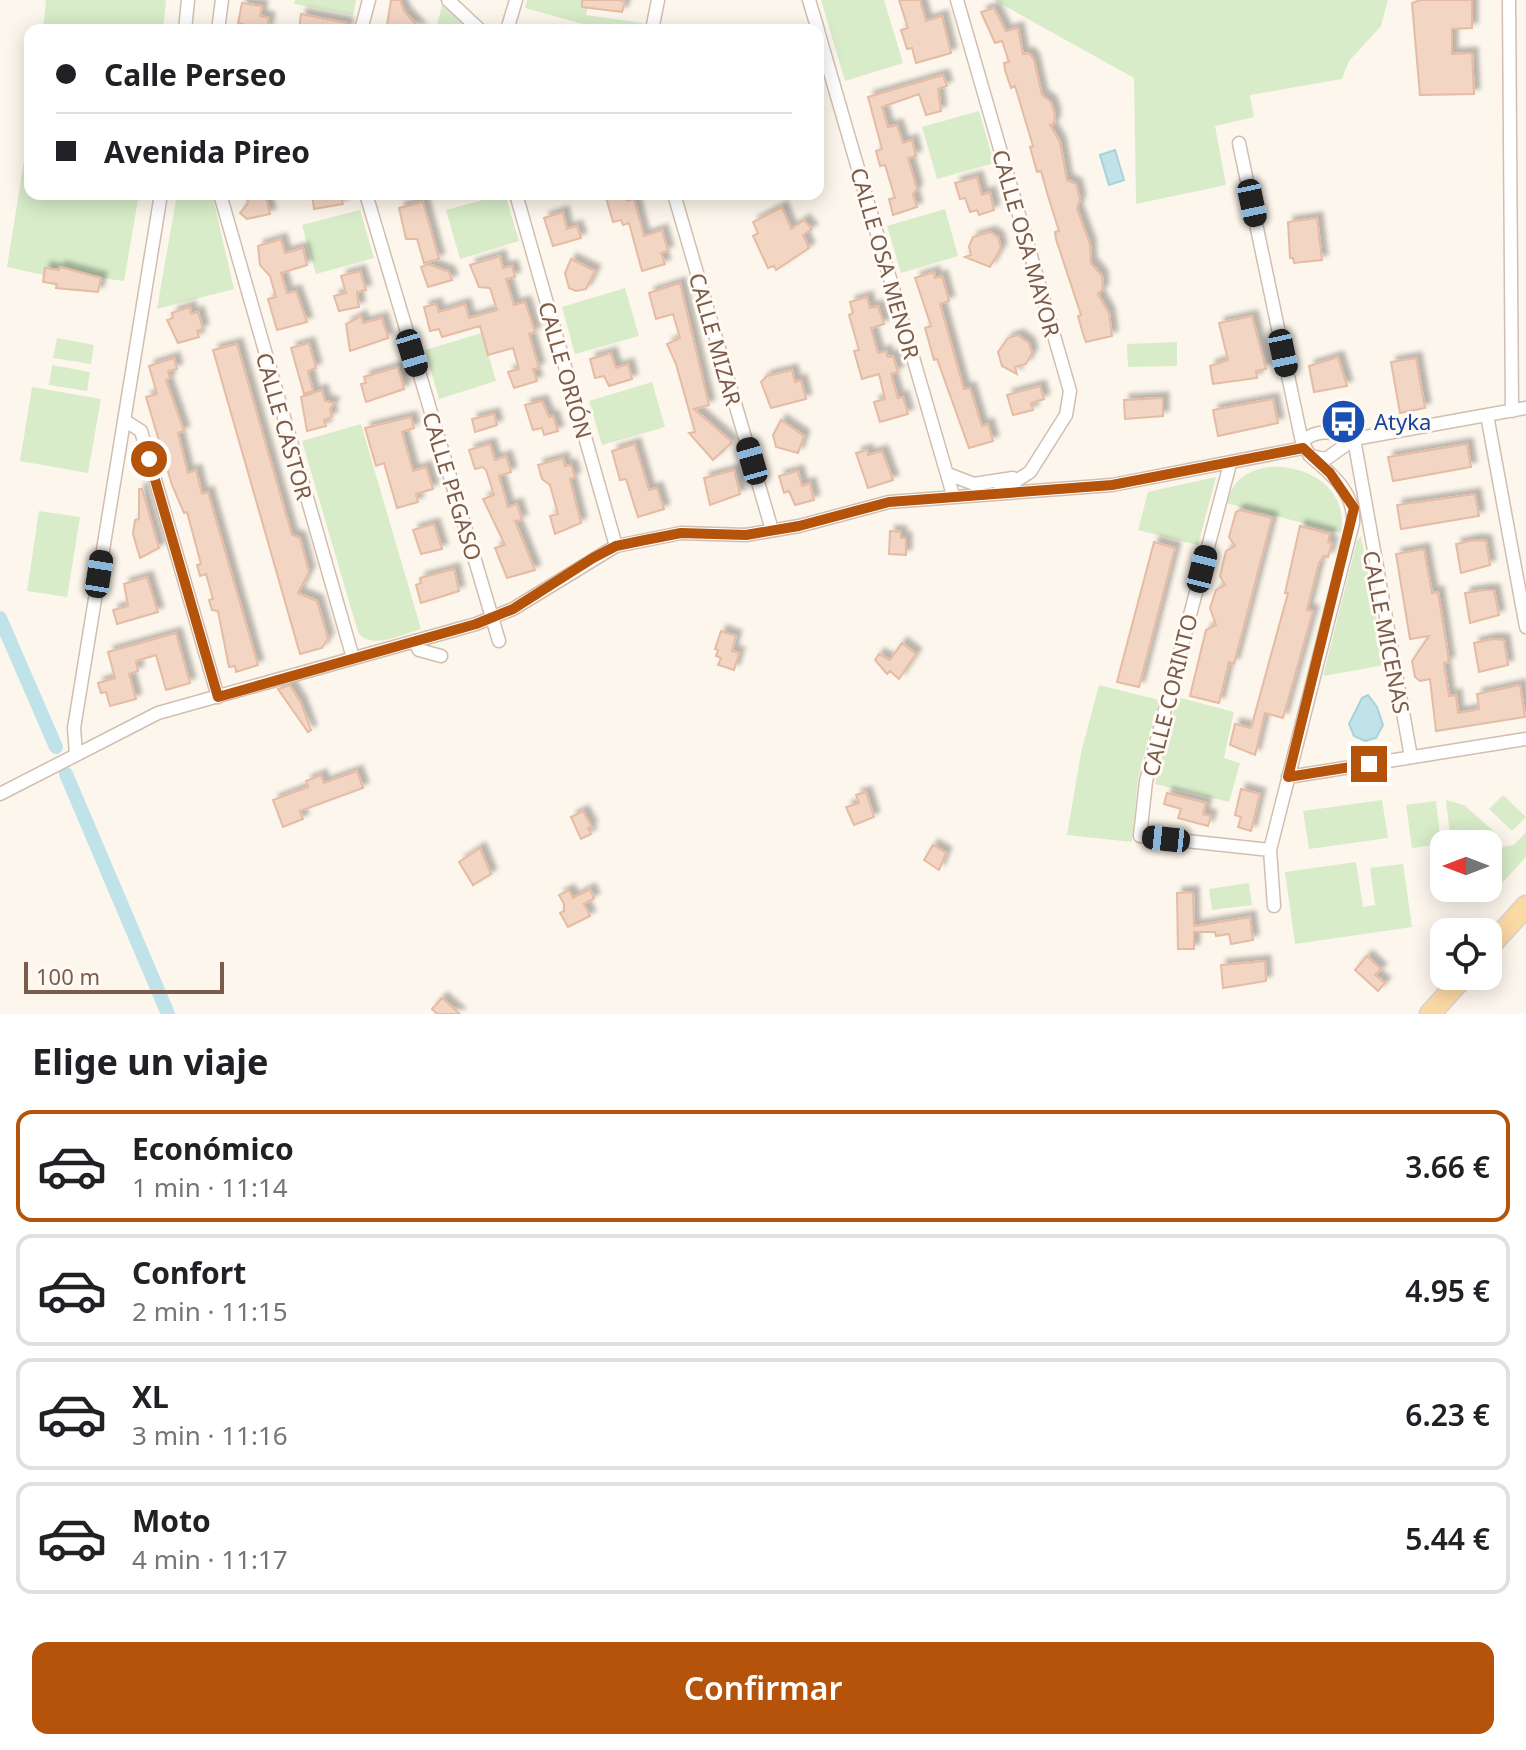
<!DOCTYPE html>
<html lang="es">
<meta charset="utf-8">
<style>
body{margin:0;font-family:"Noto Sans",sans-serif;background:#f6f6f6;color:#202124;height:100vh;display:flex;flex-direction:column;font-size:30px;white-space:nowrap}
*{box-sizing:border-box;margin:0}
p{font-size:26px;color:#757577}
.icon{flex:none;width:44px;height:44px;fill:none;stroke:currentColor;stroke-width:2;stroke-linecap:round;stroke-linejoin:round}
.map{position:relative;height:1014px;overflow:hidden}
.sheet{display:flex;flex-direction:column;background:#fff;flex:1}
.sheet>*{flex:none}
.guide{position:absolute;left:24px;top:24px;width:800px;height:176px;border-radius:16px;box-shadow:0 4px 20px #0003;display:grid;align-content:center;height:176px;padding:0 32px;background:#fff}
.needle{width:52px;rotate:270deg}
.fabs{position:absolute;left:1430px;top:830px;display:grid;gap:16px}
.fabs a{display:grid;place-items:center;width:72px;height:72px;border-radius:16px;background:#fff;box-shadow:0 4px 20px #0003;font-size:40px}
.scale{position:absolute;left:24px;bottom:20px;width:200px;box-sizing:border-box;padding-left:8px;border:4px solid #7a5c4d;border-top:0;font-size:22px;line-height:28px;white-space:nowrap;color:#7a5c4d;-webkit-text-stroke:6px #fffaf3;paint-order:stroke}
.end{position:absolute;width:36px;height:36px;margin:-18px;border:10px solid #b45309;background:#fff;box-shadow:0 0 0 4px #fff}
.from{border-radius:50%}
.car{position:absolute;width:24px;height:48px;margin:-24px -12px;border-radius:10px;box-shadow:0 0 6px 2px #0007;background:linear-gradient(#222 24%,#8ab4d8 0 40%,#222 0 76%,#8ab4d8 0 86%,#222 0)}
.guide b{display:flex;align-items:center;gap:28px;height:76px;font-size:30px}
.guide b+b{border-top:2px solid #e0e0e0}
.guide i{width:20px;height:20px;background:#202124}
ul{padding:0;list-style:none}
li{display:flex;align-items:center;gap:24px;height:112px;margin:0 16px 12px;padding:0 16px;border:4px solid #e0e0e0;border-radius:16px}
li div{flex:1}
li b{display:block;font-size:30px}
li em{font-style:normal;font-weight:600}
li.active{border-color:#b45309}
li>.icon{width:72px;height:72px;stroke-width:1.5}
h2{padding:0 32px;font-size:36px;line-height:96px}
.cta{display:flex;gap:16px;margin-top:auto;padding:16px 32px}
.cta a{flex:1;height:92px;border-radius:16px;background:#b45309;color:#fff;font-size:32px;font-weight:600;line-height:92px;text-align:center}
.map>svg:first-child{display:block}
.green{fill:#d8ecc9}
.water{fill:#bfe3e8;stroke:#a5d3da;stroke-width:2}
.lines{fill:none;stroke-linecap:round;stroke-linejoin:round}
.canal{stroke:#bfe3e8;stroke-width:14}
.building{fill:#f3d5c3;stroke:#e6bba3;stroke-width:2;filter:url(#shadow)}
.street-casing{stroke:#d1beb0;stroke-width:15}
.primary-casing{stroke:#dad1cd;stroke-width:23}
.street{stroke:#fff;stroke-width:12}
.primary{stroke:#fbd9a5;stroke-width:20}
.route{stroke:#b45309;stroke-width:10}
.labels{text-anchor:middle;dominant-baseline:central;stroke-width:6;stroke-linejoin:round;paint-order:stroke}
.street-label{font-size:22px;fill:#7a5c4d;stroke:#fffaf3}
.transit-label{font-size:22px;fill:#164399;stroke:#fffaf3;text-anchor:start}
</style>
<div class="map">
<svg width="1526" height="1014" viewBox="0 0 1526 1014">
<defs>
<filter id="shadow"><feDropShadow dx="5.5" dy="-5.5" stdDeviation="2" flood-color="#0004"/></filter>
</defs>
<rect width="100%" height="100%" fill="#fdf6ec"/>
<!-- green -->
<path class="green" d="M46,0H166L163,30H43Z
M295,0H356L353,15L294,4Z
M527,0H590L586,15L643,23V30H581L583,24L525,8Z
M821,0H884L903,63L845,81Z
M994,0H1388L1381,26L1349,61L1342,79L1250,95L1254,117L1215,126L1226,185L1136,204L1134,78Z
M442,5L470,30H436Z
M979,111L994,163L937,179L922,127Z
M30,123V194H139L124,281L101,278L98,292L73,287L72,291L43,282L44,275L7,267Z
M177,194H212L234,289L157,309Z
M505,194L519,241L460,259L446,210Z
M945,209L958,256L901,273L887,226Z
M360,210L374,258L316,274L302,225Z
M625,288L639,336L575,354L562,307Z
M482,333L496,381L439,399L425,350Z
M57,338L94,345L91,364L53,358Z
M1177,342V366L1128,367L1127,344Z
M52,365L90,372L87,391L49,385Z
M652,382L665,427L602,445L589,401Z
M32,387L101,399L88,473L20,461Z
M361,424L421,629C402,634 371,651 358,632L302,441Z
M1269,467C1308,464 1349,489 1341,533L1226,503C1233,480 1246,471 1269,467Z
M1216,477L1198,545L1138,530L1148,492Z
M39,511L80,517L67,597L27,591Z
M1361,536L1385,665L1323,676L1357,541Z
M1099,685L1159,700L1138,778L1132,842L1067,835L1081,753Z
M1177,697L1234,712L1224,758L1240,763L1229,802L1155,784Z
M1503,795L1526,817L1512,831L1489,809Z
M1382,800L1388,838L1309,849L1303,811Z
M1446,800L1464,805L1500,837L1451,843Z
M1436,801L1441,844L1412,848L1406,805Z
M1526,832V857L1502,883L1457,903L1456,888H1488V849L1514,845Z
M1356,862L1363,907L1375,905L1370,868L1403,864L1412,927L1295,944L1285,872Z
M1249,883L1252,905L1212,910L1209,889Z"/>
<!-- water -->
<path class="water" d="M1115,150L1124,180L1109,185L1100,155Z
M1368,695L1377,707L1383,725L1376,738L1365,741L1354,736L1349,724L1362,698Z"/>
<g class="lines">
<!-- canal -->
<path class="canal" d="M0,618L56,747
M66,774L168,1014"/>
</g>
<!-- building -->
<path class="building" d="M391,0H400L404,11L420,29L387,25Z
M582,0H619L625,2L622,12L582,7Z
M899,0H920L926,21L942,16L951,53L916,63L912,48L907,49L901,30L908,28Z
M1421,0H1472V28L1452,29V54L1472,53L1474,94L1420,95L1412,3Z
M242,3L262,6L260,16L269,18L267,30H242L243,24L238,23Z
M994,8L1006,31L1018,28L1023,54L1029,53L1034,60L1042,95L1051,102L1055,114L1054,124L1050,125L1060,142L1067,180L1076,184L1080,199L1077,209L1090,244L1091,263L1102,276L1103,289L1098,294L1109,313L1112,336L1086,342L1083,334L1078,316L1081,315L1056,239L1055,232L1059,231L1048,196L1041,171L1037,172L1035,165L1030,147L1033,146L1015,86L1011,88L1005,70L1004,63L1009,62L1002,41L995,43L981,12Z
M301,14L347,23V30H299Z
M943,75L947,86L938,89L941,111L926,115L919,94L882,107L888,127L897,125L903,143L912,140L916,156L908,158L917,189L913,194L917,207L893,215L889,199L895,198L885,165L880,166L876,151L882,149L868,97Z
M977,177L982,195L990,192L994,210L979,215L977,210L970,212L965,198L960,199L955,183Z
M246,194H265L270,214L247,219L240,213L248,203Z
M312,194H341L343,204L314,209Z
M605,194H625L627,201L634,199L644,236L662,230L668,251L661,253L665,264L642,271L629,223L623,225L621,220L613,222Z
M423,202L439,259L424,263L417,239H406L399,208Z
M782,207L791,229L804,220L812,229L803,235L809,248L776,270L774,266L768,268L753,236L758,233L753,222Z
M563,212L567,229L577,226L581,238L553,246L544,218Z
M1317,218L1322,260L1294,263L1293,258H1290L1288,222Z
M990,232L998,237L1001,248L990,267L965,257L971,255L969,246L973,237Z
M281,239L285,253L303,248L307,265L281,273L287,293L296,291L307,322L277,330L268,299L276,297L270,276L260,265L258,246Z
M500,256L503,268L512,266L515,277L506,279L514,305L525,302L535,332L529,334L539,368L533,369L537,381L514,388L508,372L519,369L513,348L488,355L480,326L442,337L439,329L430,331L424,307L436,304L439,312L465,304L469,318L497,310L490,288L479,287L470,265Z
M571,259L595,271L586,289L576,291L569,288L565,273Z
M428,264L449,272L452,280L428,287L421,267Z
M60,267L101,278L98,292L56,288L57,284L43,282L45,268L59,270Z
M360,271L366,290L357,292L359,307L339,311L334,296L346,293L341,276Z
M934,272L935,278L942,276L949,301L940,304L964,389L970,388L982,426L988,424L993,441L969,448L937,359L934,360L925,328L931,326L915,278Z
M680,283L709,405L694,409L732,442L713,460L689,433L695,432L676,364L667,344L680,338L673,314L656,319L649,293Z
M867,297L870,308L878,306L884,324L871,328L878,353L886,351L888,357L893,356L898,372L891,374L898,398L903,397L908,414L880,422L874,402L885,399L879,374L862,379L854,351L859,350L849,315L853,313L850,302Z
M190,307L191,314L198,312L203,329L197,331L199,337L178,343L167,320L173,318L172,313Z
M361,316L363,323L382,318L388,338L350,351L346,324Z
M1252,316L1266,369L1256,371L1257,378L1213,384L1210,366L1228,360L1219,323Z
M1018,335L1029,343L1032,353L1026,364L1015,367L1017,374L1002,366L998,352L1008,338Z
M309,343L316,368L308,371L313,391L304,394L291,348Z
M237,344L292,535L300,538L309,572L298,593L317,601L328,638L322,648L300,654L213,350Z
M611,353L616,368L628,364L632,379L609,386L604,376L595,378L590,359Z
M1338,357L1347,386L1314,392L1309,366Z
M174,358L177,369L168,371L170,378L166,380L184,431L178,433L188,473L196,470L202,494L208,492L258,665L236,672L235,666L229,667L218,611L212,610L209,600L213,599L206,574L200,576L197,565L201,564L187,512L184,513L172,485L146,397L157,394L149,366Z
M1416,358L1425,408L1400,413L1391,362Z
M398,367L404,389L366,402L361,384L366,383L364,377Z
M792,370L795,382L801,380L806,399L771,408L761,382L767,376Z
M1040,386L1044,399L1031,403L1033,410L1013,415L1007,395Z
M322,390L325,401L334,403L330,409L332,417L324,420L326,426L307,431L301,397Z
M1163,398V416L1125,419L1124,400Z
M1273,399L1278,423L1218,436L1213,410Z
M542,401L549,417L553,416L558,431L544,435L542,428L533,430L525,405Z
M494,414L497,425L475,432L472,419Z
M411,417L414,428L402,432L413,471L426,467L433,489L416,494L418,502L397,508L384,463L376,466L365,428Z
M781,420L804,436L798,453L776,447L773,435Z
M490,444L495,460L506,456L511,472L499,476L508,507L517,504L522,520L515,521L535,570L507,578L495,548L505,545L483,499L494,495L486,470L483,467L475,469L469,450Z
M635,444L649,490L657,488L664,509L638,517L626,479L620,480L612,451Z
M1467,444L1471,467L1393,481L1388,457Z
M867,450L868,455L882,451L893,480L868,488L856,453Z
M563,458L565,466L571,465L575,477L570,479L581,523L555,534L550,516L558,514L550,485L542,479L538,465Z
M734,470L740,494L710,505L704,478Z
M798,471L802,486L810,483L814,500L795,505L789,491L784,493L779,476Z
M139,489H142L159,548L140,558L133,534L135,520L139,519Z
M1475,494L1479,516L1401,529L1397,505Z
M1240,510L1272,518L1234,664L1229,662L1219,703L1190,696L1206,630L1216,625L1210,608L1216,590L1225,585L1220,576L1226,551L1235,546L1229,537L1236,512Z
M434,524L442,549L421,554L413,530Z
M1300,526L1330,534L1328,542L1332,543L1328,557L1324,556L1319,563L1307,610L1313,611L1283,718L1265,713L1255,755L1230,745L1235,724L1251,728L1288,593H1285Z
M890,531L901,532V538H906V555L889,554Z
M1475,540L1486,541L1490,565L1461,573L1456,544Z
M1154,542L1175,548L1139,687L1117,682Z
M1424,549L1432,593L1438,592L1444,629L1449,662L1444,663L1449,696L1456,695L1458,713L1479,709L1477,694L1520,685L1525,717L1436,731L1430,679L1420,681L1415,677L1412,661L1429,636L1410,639L1396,554Z
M454,569L459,591L421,603L416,585L421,583L420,578Z
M147,577L158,612L117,624L113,610L128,606L124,584Z
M1484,590H1494L1499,615L1470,623L1465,593Z
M721,631L736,636L732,651L739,653L734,670L718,665L721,658L716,656L718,650L715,649Z
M176,633L190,683L166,690L156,655L136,661L138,671L129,674L136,699L110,706L106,692L101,693L98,683L115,678L108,652Z
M1493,639L1504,640L1508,665L1479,672L1474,643Z
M902,643L916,654L899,679L890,671L887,674L875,660L879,654L890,660Z
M290,685L301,703L311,730L308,732L278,689Z
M357,771L363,788L300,811L303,819L283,827L273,800L308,787L306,781L321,775L324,783Z
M1241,789L1260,794L1251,831L1238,827L1241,817L1235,815Z
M866,792L874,817L854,825L846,807L859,803L856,795Z
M1167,793L1206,803L1203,814L1211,816L1208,826L1178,818L1181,809L1164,804Z
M583,811L592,827L588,828L591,834L581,839L571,817Z
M933,845L946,853L939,870L924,860Z
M480,848L491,874L473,885L459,862Z
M590,889L594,898L584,904L590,916L568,927L560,913L564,911V904L559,895L569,890L573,898Z
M1193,892L1194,926L1250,917L1253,940L1231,944L1229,934L1216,936L1215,932H1194V949H1178L1177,893Z
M1367,956L1381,969L1375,975L1385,983L1378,991L1355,970Z
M1265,961L1266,981L1223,988L1221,965Z
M442,998L460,1014H437L432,1009Z"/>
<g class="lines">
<defs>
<path id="street" d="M448,0L480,30
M809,0L818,30
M957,0L1070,391L1066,415L1030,472L997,493
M1509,0L1512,411
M185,30L188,0
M218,30L222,0
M361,30L369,0
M507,30L516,0
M652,30L658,0
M818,31L953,495
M1239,143L1302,442
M220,194L353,658
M366,194L499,641
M516,194L616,546
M674,194L772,530
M1487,415L1526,627
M124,420L141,431L218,697
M1354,439L1411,757
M1354,439L1326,459L1310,456L1302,442C1318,427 1334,433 1354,439L1526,408
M1230,464L1146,781L1140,836L1270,850
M948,474L974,484L1013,478
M414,641L419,650L441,656
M76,754L74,728L161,194
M1288,777L1526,739
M0,794L158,713L476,624L513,609L616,546L681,533L746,535L799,526L889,502L1112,485L1303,448
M1274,906L1270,850L1353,523C1355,493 1332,474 1310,456"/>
<path id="primary" d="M1488,948L1526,906
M1430,1014L1464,976"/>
</defs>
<!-- street casing -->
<use href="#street" class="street-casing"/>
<!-- primary casing -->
<use href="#primary" class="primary-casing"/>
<!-- street -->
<use href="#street" class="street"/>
<!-- primary -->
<use href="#primary" class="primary"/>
</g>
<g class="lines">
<!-- route -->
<path class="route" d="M149,459L218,697L476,624L513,609L593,558L616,546L645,540L681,533L746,535L799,526L889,502L1112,485L1303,448L1330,473L1354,508L1288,777L1369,764"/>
</g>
<!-- icons -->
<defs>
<symbol id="bus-disc" viewBox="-11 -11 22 22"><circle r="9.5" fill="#1a4fb4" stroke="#fffaf3"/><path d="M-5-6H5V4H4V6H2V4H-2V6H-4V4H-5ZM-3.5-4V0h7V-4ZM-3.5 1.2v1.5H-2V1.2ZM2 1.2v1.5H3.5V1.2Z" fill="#fff"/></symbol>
</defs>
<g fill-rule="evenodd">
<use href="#bus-disc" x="1318" y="396" width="51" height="51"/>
</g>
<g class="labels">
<!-- street labels -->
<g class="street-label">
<text transform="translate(1027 243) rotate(74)">CALLE OSA MAYOR</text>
<text transform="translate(886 263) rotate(74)">CALLE OSA MENOR</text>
<text transform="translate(716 339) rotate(74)">CALLE MIZAR</text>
<text transform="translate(566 370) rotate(74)">CALLE ORIÓN</text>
<text transform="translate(285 426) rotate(74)">CALLE CASTOR</text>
<text transform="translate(453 486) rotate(73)">CALLE PEGASO</text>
<text transform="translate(1387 632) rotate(79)">CALLE MICENAS</text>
<text transform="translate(1169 695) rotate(-76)">CALLE CORINTO</text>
</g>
<!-- transit labels -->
<g class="transit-label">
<text x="1374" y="421">Atyka</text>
</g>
</g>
</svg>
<div class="fabs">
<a><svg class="needle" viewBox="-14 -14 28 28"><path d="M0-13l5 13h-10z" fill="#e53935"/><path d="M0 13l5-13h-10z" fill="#757577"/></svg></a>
<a><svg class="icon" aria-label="locate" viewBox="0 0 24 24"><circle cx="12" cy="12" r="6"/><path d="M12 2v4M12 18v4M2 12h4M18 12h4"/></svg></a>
</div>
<div class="scale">100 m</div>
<i class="end from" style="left:149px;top:459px"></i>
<i class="end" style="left:1369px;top:764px"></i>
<i class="car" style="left:1252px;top:203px;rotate:168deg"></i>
<i class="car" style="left:412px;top:353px;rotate:163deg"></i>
<i class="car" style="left:1283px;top:353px;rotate:168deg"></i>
<i class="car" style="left:752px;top:461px;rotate:344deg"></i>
<i class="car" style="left:1202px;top:569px;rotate:14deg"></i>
<i class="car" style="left:99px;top:574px;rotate:9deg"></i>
<i class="car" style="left:1166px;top:839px;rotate:276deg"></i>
<div class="guide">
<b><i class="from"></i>Calle Perseo</b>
<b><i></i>Avenida Pireo</b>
</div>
</div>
<section class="sheet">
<h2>Elige un viaje</h2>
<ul>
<li class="active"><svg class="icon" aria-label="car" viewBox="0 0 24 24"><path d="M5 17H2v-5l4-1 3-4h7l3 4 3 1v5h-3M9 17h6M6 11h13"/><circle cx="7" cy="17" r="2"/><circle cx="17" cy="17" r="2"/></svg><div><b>Económico</b><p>1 min · 11:14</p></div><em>3.66 €</em></li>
<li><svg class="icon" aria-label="car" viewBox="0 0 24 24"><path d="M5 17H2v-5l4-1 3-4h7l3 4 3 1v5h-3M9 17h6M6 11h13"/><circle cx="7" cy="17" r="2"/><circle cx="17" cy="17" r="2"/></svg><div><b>Confort</b><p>2 min · 11:15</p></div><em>4.95 €</em></li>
<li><svg class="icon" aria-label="car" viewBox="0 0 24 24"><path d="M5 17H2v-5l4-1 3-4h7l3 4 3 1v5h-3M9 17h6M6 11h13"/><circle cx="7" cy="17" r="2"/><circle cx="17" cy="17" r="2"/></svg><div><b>XL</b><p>3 min · 11:16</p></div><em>6.23 €</em></li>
<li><svg class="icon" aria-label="car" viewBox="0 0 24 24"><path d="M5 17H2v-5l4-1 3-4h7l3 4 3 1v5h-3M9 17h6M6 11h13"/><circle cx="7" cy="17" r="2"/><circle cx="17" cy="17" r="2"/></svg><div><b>Moto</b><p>4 min · 11:17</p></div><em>5.44 €</em></li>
</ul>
<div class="cta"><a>Confirmar</a></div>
</section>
